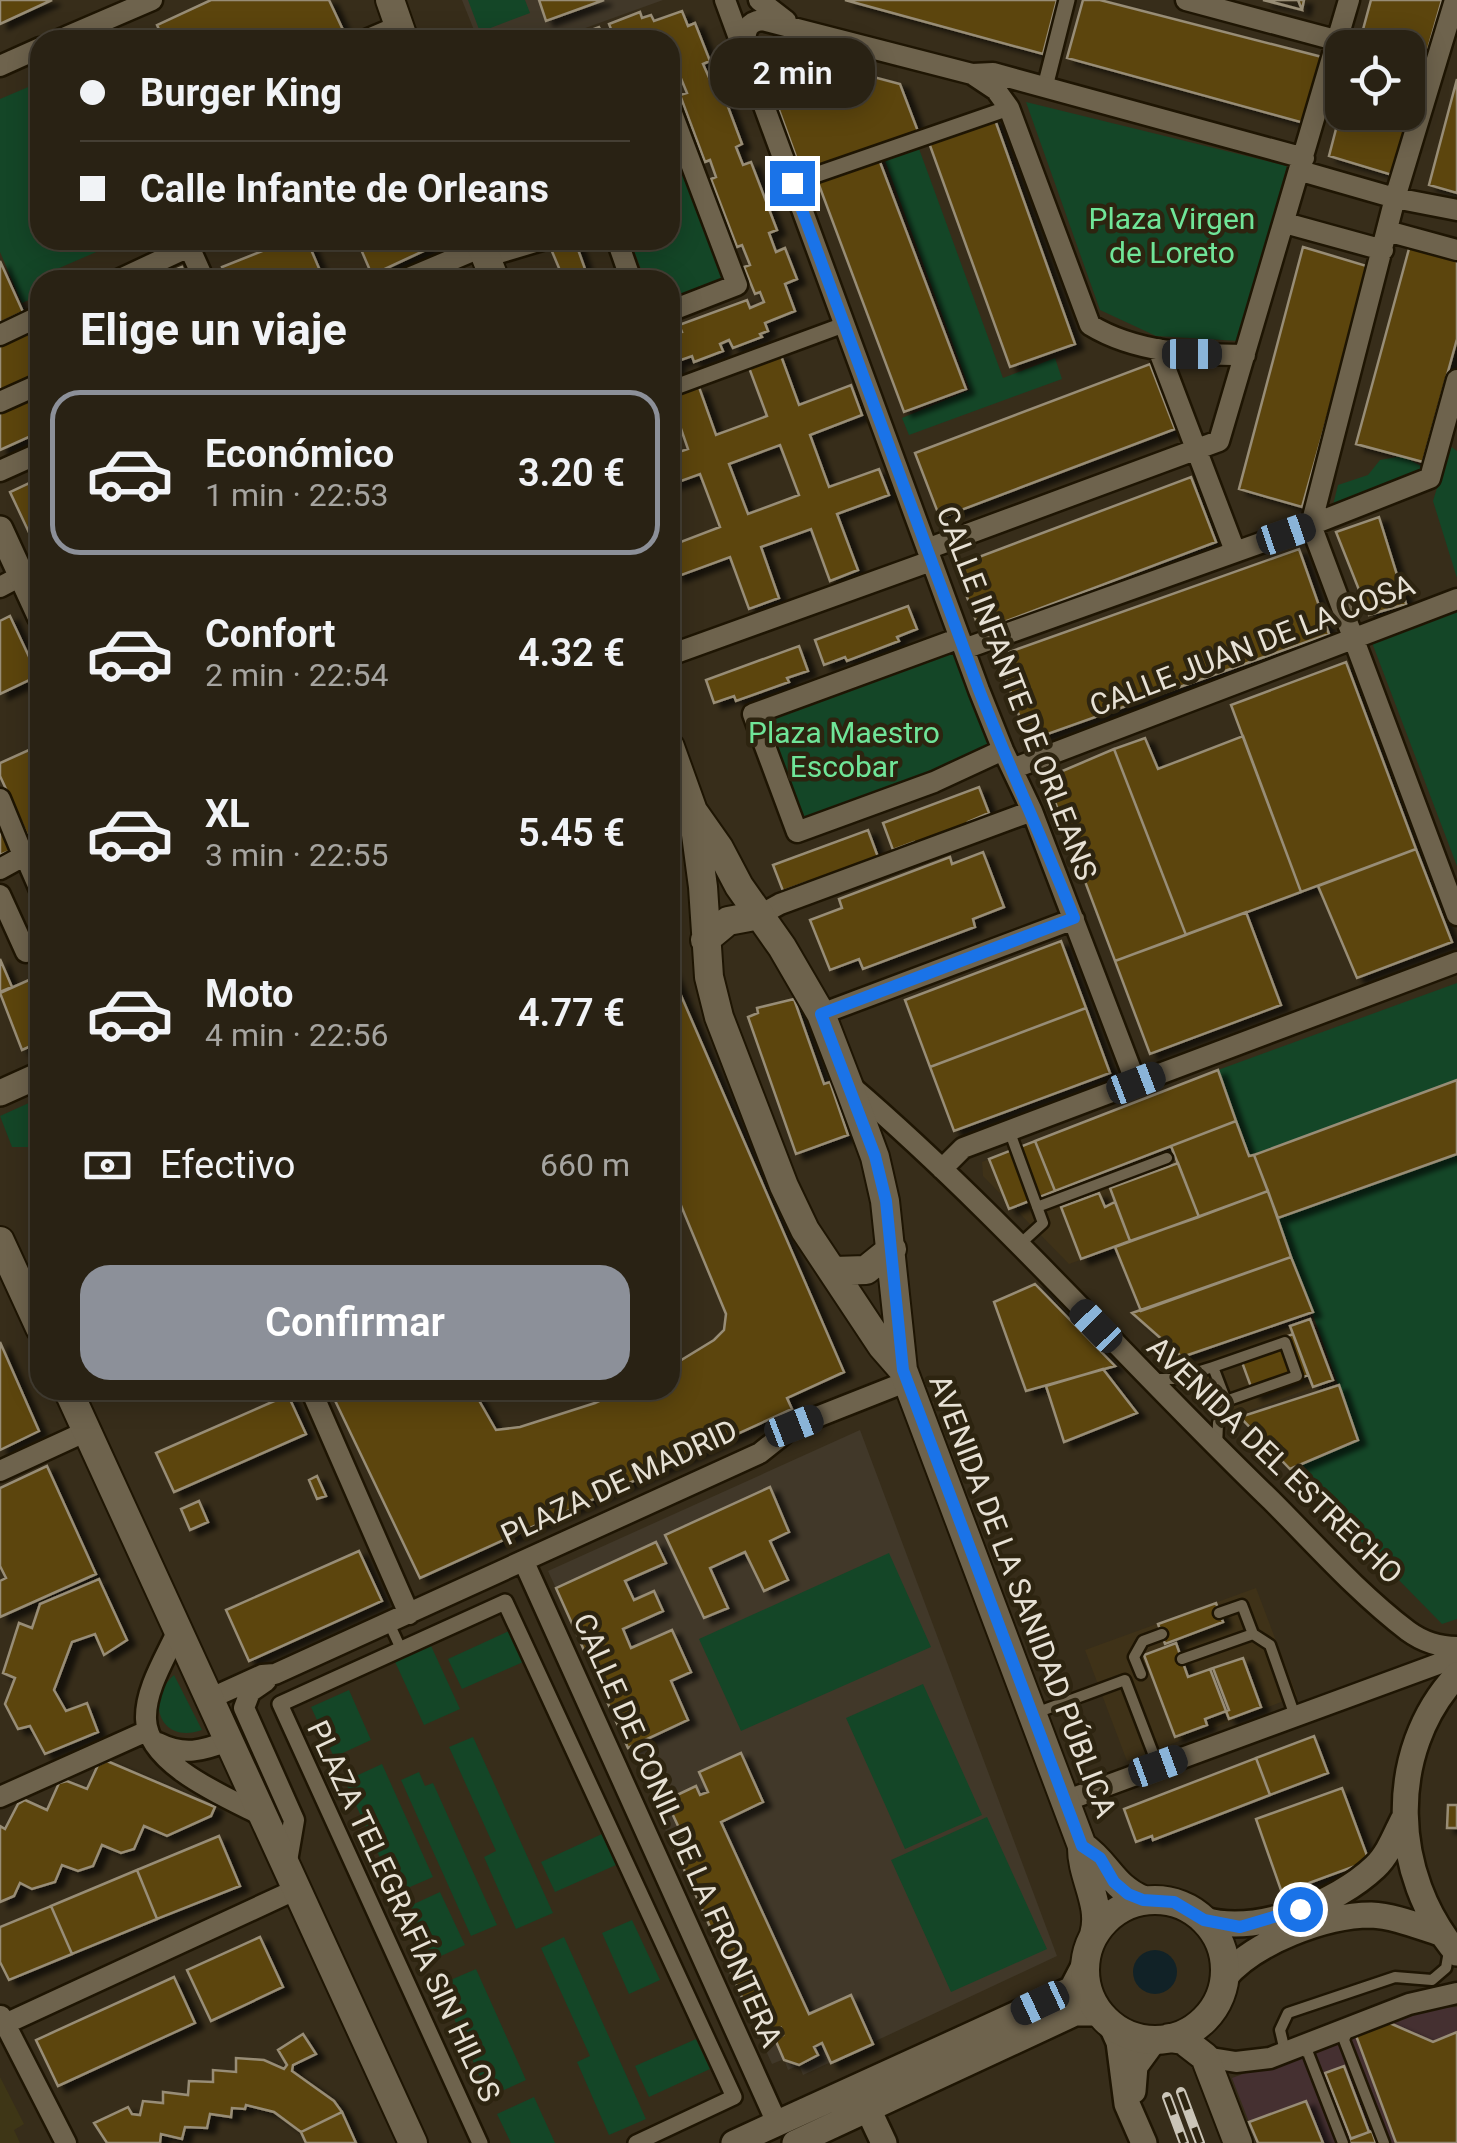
<!DOCTYPE html>
<html lang="es">
<meta charset="utf-8">
<style>
body{margin:0;font-family:Roboto,sans-serif;background:#352f22;color:#f1f3f6;height:100vh;display:flex;flex-direction:column;font-size:38px;white-space:nowrap}
*{box-sizing:border-box;margin:0}
p{font-size:32px;color:#a5a4a0}
.icon{flex:none;width:55px;height:55px;fill:none;stroke:currentColor;stroke-width:2;stroke-linecap:round;stroke-linejoin:round}
.map{position:relative;flex:1;overflow:hidden}
.panel{position:absolute;left:30px;top:270px;width:650px;height:1130px;display:flex;flex-direction:column;background:#292214;border-radius:30px;box-shadow:0 5px 25px #0003,0 0 0 2px #453f34}
.panel>*{flex:none}
.hud{position:absolute;left:30px;top:30px;width:650px;height:220px;border-radius:30px;box-shadow:0 5px 25px #0003,0 0 0 2px #453f34;display:grid;align-content:center;height:220px;padding:0 50px;background:#292214}
.controls{position:absolute;left:1325px;top:30px;display:grid;gap:20px}
.controls a{display:grid;place-items:center;width:100px;height:100px;border-radius:20px;background:#292214;box-shadow:0 5px 25px #0003,0 0 0 2px #453f34;font-size:50px}
.end{position:absolute;width:45px;height:45px;margin:-22px;border:12px solid #1a73e8;background:#fff;box-shadow:0 0 0 5px #fff}
.from{border-radius:50%}
.bubble{position:absolute;height:70px;border-radius:30px;background:#292214;box-shadow:0 5px 25px #0003,0 0 0 2px #453f34;font-size:32px;font-weight:600;line-height:70px;text-align:center}
.car{position:absolute;width:30px;height:60px;margin:-30px -15px;border-radius:12px;box-shadow:0 0 8px 2px #0007;background:linear-gradient(#222 24%,#8ab4d8 0 40%,#222 0 76%,#8ab4d8 0 86%,#222 0)}
.hud b{display:flex;align-items:center;gap:35px;height:95px;font-size:38px}
.hud b+b{border-top:2px solid #453f34}
.hud i{width:25px;height:25px;background:#f1f3f6}
ul{padding:0;list-style:none}
li{display:flex;align-items:center;gap:30px;height:165px;margin:0 20px 15px;padding:0 30px;border:5px solid transparent;border-radius:30px}
li div{flex:1}
li b{display:block;font-size:38px}
li em{font-style:normal;font-weight:600}
li.current{border-color:#8c9099}
li>.icon{width:90px;height:90px;stroke-width:1.5}
h2{padding:0 50px;font-size:45px;line-height:120px}
.pay{display:flex;align-items:center;gap:25px;height:110px;padding:0 50px;font-size:38px}
.pay p{margin-inline-start:auto}
.action{display:flex;gap:20px;margin-top:auto;padding:20px 50px}
.action a{flex:1;height:115px;border-radius:30px;background:#8c9099;color:#fff;font-size:40px;font-weight:600;line-height:115px;text-align:center}
.map>svg:first-child{display:block}
.built{fill:#3f3218}
.industrial{fill:#453031}
.education{fill:#413829}
.green{fill:#144627}
.sand{fill:#3e3616}
.water{fill:#112227}
.building{fill:#5b4511;stroke:#988d76;stroke-width:2.5;fill-rule:evenodd;filter:url(#shadow)}
.lines{fill:none;stroke-linecap:round;stroke-linejoin:round}
.service-casing{stroke:#1e1503;stroke-width:15}
.pedestrian-casing{stroke:#1e1503;stroke-width:20}
.minor-casing{stroke:#1e1503;stroke-width:25}
.tertiary-casing{stroke:#1e1503;stroke-width:30}
.secondary-casing{stroke:#1e1503;stroke-width:32}
.service{stroke:#6e634d;stroke-width:10}
.pedestrian{stroke:#6e634d;stroke-width:15}
.minor{stroke:#6e634d;stroke-width:20}
.tertiary{stroke:#6e634d;stroke-width:25}
.secondary{stroke:#6e634d;stroke-width:28}
.rail-casing{stroke:#cbc5b8;stroke-width:10}
.rail{stroke:#2d2410;stroke-width:6;stroke-dasharray:19;stroke-linecap:butt}
.route{stroke:#1a73e8;stroke-width:12}
.labels{text-anchor:middle;dominant-baseline:central;stroke-width:9;stroke-linejoin:round;paint-order:stroke}
.park-label{font-size:30px;fill:#6fe598;stroke:#2d2410}
.street-label{font-size:30px;fill:#e7e1d5;stroke:#2d2410}
</style>
<div class="map">
<svg width="1457" height="2143" viewBox="0 0 1457 2143">
<defs>
<filter id="shadow"><feDropShadow dx="8" dy="5" stdDeviation="2.5" flood-color="#0009"/></filter>
</defs>
<rect width="100%" height="100%" fill="#372d1a"/>
<!-- built -->
<path class="built" d="M1035,1141L1055,1191L1171,1146L1199,1217L1069,1264L983,1176L982,1162Z
M1310,1319L1333,1380L1235,1416L1184,1365Z
M1256,1588L1297,1696L1127,1761L1085,1650Z"/>
<!-- industrial -->
<path class="industrial" d="M1457,2007V2143H1257L1232,2078L1415,2010Z"/>
<!-- education -->
<path class="education" d="M462,0H663L552,40H478Z
M860,1430L1057,1956L803,2075L799,2065L788,2070L784,2059L772,2064L659,1816L670,1811L666,1800L677,1795L672,1785L650,1794L548,1571Z"/>
<!-- green -->
<path class="green" d="M468,0H525L530,13L480,32Z
M40,82V240H124L57,269L61,280H40V295L22,303L0,252V99Z
M1026,102L1287,166L1239,341L1156,336L1100,310Z
M670,130L726,281L670,301V280H645L630,240H670Z
M918,146L1003,378L1055,358L1062,379L909,435L902,418L970,390L884,158Z
M1450,446L1457,451V578L1433,501Z
M1402,456L1423,467L1420,486L1330,517L1338,485L1368,475L1380,460Z
M1457,605V866L1371,640Z
M957,646L997,754L800,826L760,718Z
M1457,983V1080L1249,1156L1218,1070Z
M40,1098V1136L28,1147H12L0,1116Z
M1457,1154V1619L1442,1624L1290,1469L1358,1440L1278,1218Z
M889,1553L931,1647L741,1731L699,1639Z
M509,1631L523,1662L462,1689L448,1659Z
M427,1637L460,1709L424,1725L391,1653Z
M174,1675L202,1730C161,1745 144,1701 174,1675Z
M923,1684L982,1815L905,1849L846,1718Z
M349,1690L371,1740L334,1757L311,1707Z
M473,1737L553,1913L516,1929L484,1857L496,1851L449,1747Z
M382,1764L433,1877L396,1893L345,1781Z
M419,1772L425,1786L433,1783L497,1925L471,1936L401,1780Z
M987,1817L1047,1949L951,1992L891,1860Z
M602,1834L616,1865L555,1892L541,1862Z
M440,1892L465,1945L428,1962L403,1909Z
M632,1920L660,1980L629,1994L602,1933Z
M564,1937L646,2119L609,2135L577,2062L590,2056L541,1948Z
M476,1969L526,2080L489,2097L439,1985Z
M696,2039L710,2069L649,2097L635,2066Z
M534,2097L555,2143H511L497,2114Z"/>
<!-- sand -->
<path class="sand" d="M0,2077L24,2124L14,2130L20,2143H0Z"/>
<!-- water -->
<path class="water" d="M1133 1972a22 22 0 1 1 44 0a22 22 0 1 1-44 0Z"/>
<!-- building -->
<path class="building" d="M0,0H52L0,24Z
M211,0H329L344,32L328,40H164L157,25Z
M539,0H604L546,21Z
M845,0H1057L1043,54Z
M1083,0H1100L1322,57L1304,123L1067,58Z
M1263,0H1298L1302,10Z
M1265,0H1304L1302,10Z
M1371,0H1442L1392,175L1329,156L1342,106V112H1408V48H1358Z
M682,11L688,26L695,23L710,61L703,64L711,82L718,80L742,144L736,147L743,165L751,162L777,230L769,233L776,252L785,248L797,279L785,284L795,311L765,323L768,331L760,334L762,337L733,348L729,340L720,344L723,351L694,362L692,356L675,362L677,369L670,372V336L682,332L679,325L747,300L750,308L764,302L760,292L755,294L744,267L750,265L742,245L737,247L711,179L716,177L710,160L705,162L680,95L687,93L680,76L674,78L670,68V40H574L572,37L599,27L602,33L611,29L609,24L640,12L642,18L651,15L654,21Z
M813,61L900,84L919,134L803,176L767,77Z
M1457,79V193L1429,185Z
M994,117L1075,344L1010,367L928,140Z
M877,154L966,389L904,412L816,177Z
M290,240H307L324,280H227L222,267Z
M357,240H427L430,248L372,275Z
M575,241L589,280H564L551,249Z
M1410,245L1457,258V339L1423,462L1356,444Z
M1303,247L1370,267L1302,507L1239,489Z
M0,261L23,312L0,323Z
M182,267L187,280H151Z
M40,326V377L0,394V343Z
M780,353L799,405L851,385L862,415L810,435L829,487L879,469L889,495L837,514L858,570L830,581L811,529L761,547L779,598L749,609L730,557L676,577L670,560V546L720,527L700,474L670,485V455L688,449L670,397L699,387L716,435L767,416L748,365ZM780,445L799,495L748,514L729,464Z
M1150,364L1175,429L940,518L915,453Z
M40,395V432L0,450V413Z
M1191,477L1216,542L980,631L955,566Z
M40,478V556L10,492Z
M1379,517L1406,604L1369,615L1336,532Z
M1299,549L1329,634L1028,741L998,656Z
M908,606L917,629L897,637L899,641L847,661L845,657L824,665L815,640Z
M10,616L38,676L0,694V621Z
M799,646L808,671L787,678L789,682L736,701L734,696L714,703L706,680Z
M1346,662L1416,849L1301,892L1231,705Z
M1243,736L1301,892L1186,935L1114,749L1145,738L1158,769Z
M40,745V834L29,839L0,776V763Z
M1114,749L1186,935L1115,961L1046,778Z
M979,787L989,813L968,822L969,826L916,846L914,842L893,850L883,823Z
M0,811L17,848L0,855Z
M868,830L878,857L858,864L859,868L807,887L805,883L783,891L773,865Z
M1416,849L1452,942L1357,978L1318,886Z
M983,852L1004,907L973,919L975,927L863,969L859,959L830,970L810,920L842,908L839,899L950,857L952,864Z
M1246,912L1281,1005L1150,1054L1115,961Z
M1061,941L1086,1008L930,1067L905,1000Z
M0,959L12,987L0,992Z
M670,970L844,1372L787,1398L792,1409L420,1578L330,1390H473L496,1430L520,1427L595,1403L622,1390H670V1367L714,1340L724,1330L726,1314L670,1179Z
M40,975V1042L22,1050L0,993Z
M794,999L824,1084L830,1082L848,1135L796,1154L748,1017L758,1013L757,1008Z
M1086,1008L1110,1073L954,1131L930,1067Z
M1218,1070L1236,1121L1055,1191L1035,1141Z
M1457,1080V1154L1278,1218L1254,1155Z
M1236,1121L1249,1156L1254,1155L1268,1191L1199,1217L1171,1146Z
M1035,1141L1055,1191L1009,1209L989,1159Z
M1178,1163L1199,1217L1130,1241L1110,1188Z
M1268,1191L1291,1257L1141,1311L1115,1247Z
M1099,1193L1105,1207L1115,1202L1130,1241L1081,1259L1061,1207Z
M1291,1257L1313,1312L1182,1357L1132,1313Z
M1035,1284L1115,1366L1026,1391L994,1302Z
M1310,1319L1333,1380L1313,1387L1290,1326Z
M1293,1334L1308,1375L1254,1395L1239,1354Z
M0,1342L39,1431L0,1450Z
M1103,1369L1137,1413L1064,1442L1046,1386Z
M1339,1385L1358,1440L1290,1469L1240,1417Z
M288,1395L306,1434L174,1492L156,1453Z
M47,1466L96,1574L0,1617V1581L6,1578L0,1566V1488Z
M317,1476L326,1496L317,1499L309,1480Z
M770,1487L789,1532L770,1541L788,1580L764,1591L745,1552L710,1568L728,1608L704,1618L665,1535Z
M199,1501L208,1522L190,1530L181,1509Z
M656,1542L666,1563L625,1581L634,1600L654,1591L663,1611L623,1629L631,1648L672,1630L691,1672L671,1681L688,1720L628,1748L556,1588Z
M359,1551L382,1601L249,1661L226,1610Z
M99,1579L127,1640L104,1655L95,1634L72,1642L54,1690L66,1711L87,1703L98,1732L45,1754L30,1726L18,1729L5,1704L15,1678L3,1673L19,1623L32,1628L40,1604Z
M1216,1603L1223,1622L1165,1644L1158,1624Z
M1176,1643L1188,1677L1213,1668L1229,1710L1205,1719L1207,1725L1175,1737L1144,1655Z
M1243,1658L1261,1707L1229,1719L1210,1669Z
M1314,1736L1328,1773L1270,1795L1256,1758Z
M741,1753L763,1802L721,1822L809,2014L851,1995L873,2044L831,2063L822,2043L814,2047L818,2055L799,2065L784,2060L775,2039L783,2035L781,2028L760,2037L672,1843L692,1834L688,1826L680,1830L671,1811L677,1795L696,1786L700,1795L708,1792L699,1772Z
M1256,1758L1270,1795L1153,1840L1152,1836L1136,1842L1124,1809Z
M107,1761L215,1807L211,1816L167,1836L144,1826L134,1849L121,1853L102,1845L93,1866L78,1871L62,1865L55,1882L32,1889L20,1883L14,1896L0,1902V1826L5,1829L18,1804L25,1800L47,1810L59,1783L67,1781L87,1789L98,1765Z
M1342,1788L1369,1861L1282,1893L1256,1819Z
M1448,1805H1457V1828H1447Z
M219,1836L240,1886L157,1919L137,1870Z
M137,1870L157,1919L72,1954L51,1906Z
M51,1906L72,1954L9,1980L0,1962V1927Z
M260,1937L283,1987L211,2021L187,1970Z
M174,1977L195,2023L58,2086L36,2040Z
M1385,2021L1433,2042L1457,2032V2143H1396L1355,2033Z
M303,2034L316,2054L293,2065L292,2071L334,2101L342,2112L301,2132L274,2112L246,2105L245,2109L232,2108L231,2117L210,2114L207,2128L185,2127L182,2139L161,2134L160,2143H107L94,2123L128,2107L132,2114L140,2115L143,2101L163,2103V2092L188,2095L189,2081L213,2082V2070L236,2072V2058L264,2060L284,2069L287,2065L278,2050Z
M1344,2066L1369,2132L1351,2139L1325,2073Z
M1306,2101L1323,2143H1258L1249,2122Z
M342,2112L356,2143H306L301,2132Z
M1372,2131L1376,2143H1350L1349,2139Z"/>
<g class="lines">
<defs>
<path id="service" d="M1009,1130L1043,1223L1020,1244
M1037,1207L1167,1158
M1213,1367L1285,1342L1297,1376L1226,1401
M1151,1379H1174L1213,1367L1226,1401L1218,1423L1217,1447
M1219,1613L1242,1605L1253,1634L1270,1645L1295,1716
M389,1623L401,1649
M1182,1659L1253,1634
M1141,1674L1134,1657L1143,1641L1162,1634
M1033,1714L1125,1680L1158,1766
M1348,2030L1344,2040L1384,2143
M1297,2047L1308,2053L1343,2143
M1288,2049L1284,2047L1280,2030L1288,2013L1395,1977L1432,1980L1446,1968L1449,1951"/>
<path id="pedestrian" d="M1045,87L1067,0
M792,183L1009,108
M670,389L846,324
M480,2143L280,1704L505,1602L734,2097L636,2143"/>
<path id="minor" d="M725,0L979,690L1003,750L1032,811L1136,1083
M759,0L786,21
M1186,0L1339,41
M59,40L152,0
M366,40L399,26
M744,48C746,33 745,22 762,20L972,74L993,73L1304,158
M0,66L40,48
M972,74L996,90L1009,108L1090,325C1136,353 1193,355 1245,355
M670,108L737,285L670,311
M1301,171L1395,198L1457,210
M1285,223L1383,250
M1387,231L1457,250
M186,240L204,280
M617,240L631,280
M485,257L542,240
M118,280L189,247
M404,280L482,247
M0,335L40,316
M1158,349L1235,551
M0,402L40,384
M0,471L40,453
M1311,525L1395,198L1455,0
M1311,525L1457,915
M927,549L1219,441L1349,0
M0,587L21,576
M960,638L753,714L797,832L934,782L1003,750
M964,649L1311,525L1430,478L1457,380
M670,655L931,561
M1012,769L1457,599
M0,799L23,855
M40,862L30,867L40,890
M0,869L40,847
M0,895L26,952L40,945
M760,915L780,904L1032,811
M821,1014L1074,919
M851,1086C1000,1214 1130,1364 1271,1500C1315,1544 1358,1593 1408,1631C1423,1642 1438,1647 1457,1647
M942,1169L963,1148L1457,962
M311,1390L409,1614
M0,1471L87,1431
M524,1562L777,2123
M178,1630C166,1657 145,1689 146,1719C147,1765 228,1798 263,1816
M266,1681L250,1692L244,1708L294,1820L286,1867
M209,1699L262,1675L275,1674L760,1453L794,1426L908,1381
M158,1743C184,1756 202,1751 228,1741
M0,1797L147,1731
M1065,1801L1457,1657
M1,2016L66,2143
M5,2024L297,1889
M1205,2057L1236,2062L1270,2058L1409,2004L1457,1993"/>
<path id="tertiary" d="M0,529L40,616
M0,1093L40,1075
M1457,1675C1385,1752 1391,1876 1457,1953
M1204,1920C1257,1935 1336,1904 1375,1867C1388,1855 1395,1836 1403,1820
M1224,1978C1254,1942 1325,1915 1371,1915C1394,1916 1418,1926 1440,1933
M1111,2024L1119,2042L1127,2104L1144,2143
M1133,2091L1135,2066L1154,2040
M868,2109L884,2143
M734,2143L1072,1989L1085,1964
M795,2143L1075,2013H1100"/>
<path id="secondary" d="M390,0L404,40
M479,240L495,280
M670,747L693,811L719,848L739,886L782,947L821,1014L848,1084L875,1157L885,1201L903,1370L1082,1846C1081,1877 1103,1904 1094,1935
M693,812L703,887L709,977L719,1017L784,1186L805,1230L882,1346L903,1370
M705,940L728,921L760,915
M0,1241L40,1328
M834,1271L866,1270L892,1249
M68,1390L413,2143
M1082,1846C1108,1864 1112,1887 1143,1900
M1085 1970a70 70 0 1 1 140 0a70 70 0 1 1-140 0Z
M1169,2038L1183,2040L1205,2057L1238,2143"/>
</defs>
<!-- service casing -->
<use href="#service" class="service-casing"/>
<!-- pedestrian casing -->
<use href="#pedestrian" class="pedestrian-casing"/>
<!-- minor casing -->
<use href="#minor" class="minor-casing"/>
<!-- tertiary casing -->
<use href="#tertiary" class="tertiary-casing"/>
<!-- secondary casing -->
<use href="#secondary" class="secondary-casing"/>
<!-- service -->
<use href="#service" class="service"/>
<!-- pedestrian -->
<use href="#pedestrian" class="pedestrian"/>
<!-- minor -->
<use href="#minor" class="minor"/>
<!-- tertiary -->
<use href="#tertiary" class="tertiary"/>
<!-- secondary -->
<use href="#secondary" class="secondary"/>
<defs>
<path id="rail" d="M1181,2092L1200,2143
M1167,2097L1184,2143"/>
</defs>
<!-- rail casing -->
<use href="#rail" class="rail-casing"/>
<!-- rail -->
<use href="#rail" class="rail"/>
</g>
<g class="lines">
<!-- route -->
<path class="route" d="M792,183L979,690C1009,767 1044,842 1074,918L821,1014L875,1156L886,1201L903,1370L1082,1846L1100,1858L1114,1882L1128,1894L1143,1900L1174,1902L1204,1920L1240,1927L1300,1909"/>
</g>
<g class="labels">
<!-- park labels -->
<g class="park-label">
<text x="1172" y="218">Plaza Virgen<tspan x="1172" dy="34">de Loreto</tspan></text>
<text x="844" y="732">Plaza Maestro<tspan x="844" dy="34">Escobar</tspan></text>
</g>
<!-- street labels -->
<g class="street-label">
<text transform="translate(1252 645) rotate(-21)">CALLE JUAN DE LA COSA</text>
<text transform="translate(1017 693) rotate(69)">CALLE INFANTE DE ORLEANS</text>
<text transform="translate(1275 1460) rotate(44)">AVENIDA DEL ESTRECHO</text>
<text transform="translate(619 1482) rotate(-25)">PLAZA DE MADRID</text>
<text transform="translate(1023 1596) rotate(69)">AVENIDA DE LA SANIDAD PÚBLICA</text>
<text transform="translate(678 1830) rotate(66)">CALLE DE CONIL DE LA FRONTERA</text>
<text transform="translate(404 1911) rotate(65)">PLAZA TELEGRAFÍA SIN HILOS</text>
</g>
</g>
</svg>
<div class="controls">
<a><svg class="icon" aria-label="locate" viewBox="0 0 24 24"><circle cx="12" cy="12" r="6"/><path d="M12 2v4M12 18v4M2 12h4M18 12h4"/></svg></a>
</div>
<i class="end from" style="left:1300px;top:1909px"></i>
<i class="end" style="left:792px;top:183px"></i>
<div class="bubble" style="left:710px;top:38px;width:165px">2 min</div>
<i class="car" style="left:1192px;top:354px;rotate:90deg"></i>
<i class="car" style="left:1286px;top:534px;rotate:71deg"></i>
<i class="car" style="left:1136px;top:1083px;rotate:69deg"></i>
<i class="car" style="left:1096px;top:1326px;rotate:316deg"></i>
<i class="car" style="left:794px;top:1426px;rotate:69deg"></i>
<i class="car" style="left:1158px;top:1766px;rotate:70deg"></i>
<i class="car" style="left:1040px;top:2003px;rotate:245deg"></i>
<div class="hud">
<b><i class="from"></i>Burger King</b>
<b><i></i>Calle Infante de Orleans</b>
</div>
<section class="panel">
<h2>Elige un viaje</h2>
<ul>
<li class="current"><svg class="icon" aria-label="car" viewBox="0 0 24 24"><path d="M5 17H2v-5l4-1 3-4h7l3 4 3 1v5h-3M9 17h6M6 11h13"/><circle cx="7" cy="17" r="2"/><circle cx="17" cy="17" r="2"/></svg><div><b>Económico</b><p>1 min · 22:53</p></div><em>3.20 €</em></li>
<li><svg class="icon" aria-label="car" viewBox="0 0 24 24"><path d="M5 17H2v-5l4-1 3-4h7l3 4 3 1v5h-3M9 17h6M6 11h13"/><circle cx="7" cy="17" r="2"/><circle cx="17" cy="17" r="2"/></svg><div><b>Confort</b><p>2 min · 22:54</p></div><em>4.32 €</em></li>
<li><svg class="icon" aria-label="car" viewBox="0 0 24 24"><path d="M5 17H2v-5l4-1 3-4h7l3 4 3 1v5h-3M9 17h6M6 11h13"/><circle cx="7" cy="17" r="2"/><circle cx="17" cy="17" r="2"/></svg><div><b>XL</b><p>3 min · 22:55</p></div><em>5.45 €</em></li>
<li><svg class="icon" aria-label="car" viewBox="0 0 24 24"><path d="M5 17H2v-5l4-1 3-4h7l3 4 3 1v5h-3M9 17h6M6 11h13"/><circle cx="7" cy="17" r="2"/><circle cx="17" cy="17" r="2"/></svg><div><b>Moto</b><p>4 min · 22:56</p></div><em>4.77 €</em></li>
</ul>
<div class="pay"><svg class="icon" aria-label="cash" viewBox="0 0 24 24"><path d="M3 7h18v10H3z"/><circle cx="12" cy="12" r="2"/></svg>Efectivo<p>660 m</p></div>
<div class="action"><a>Confirmar</a></div>
</section>
</div>
